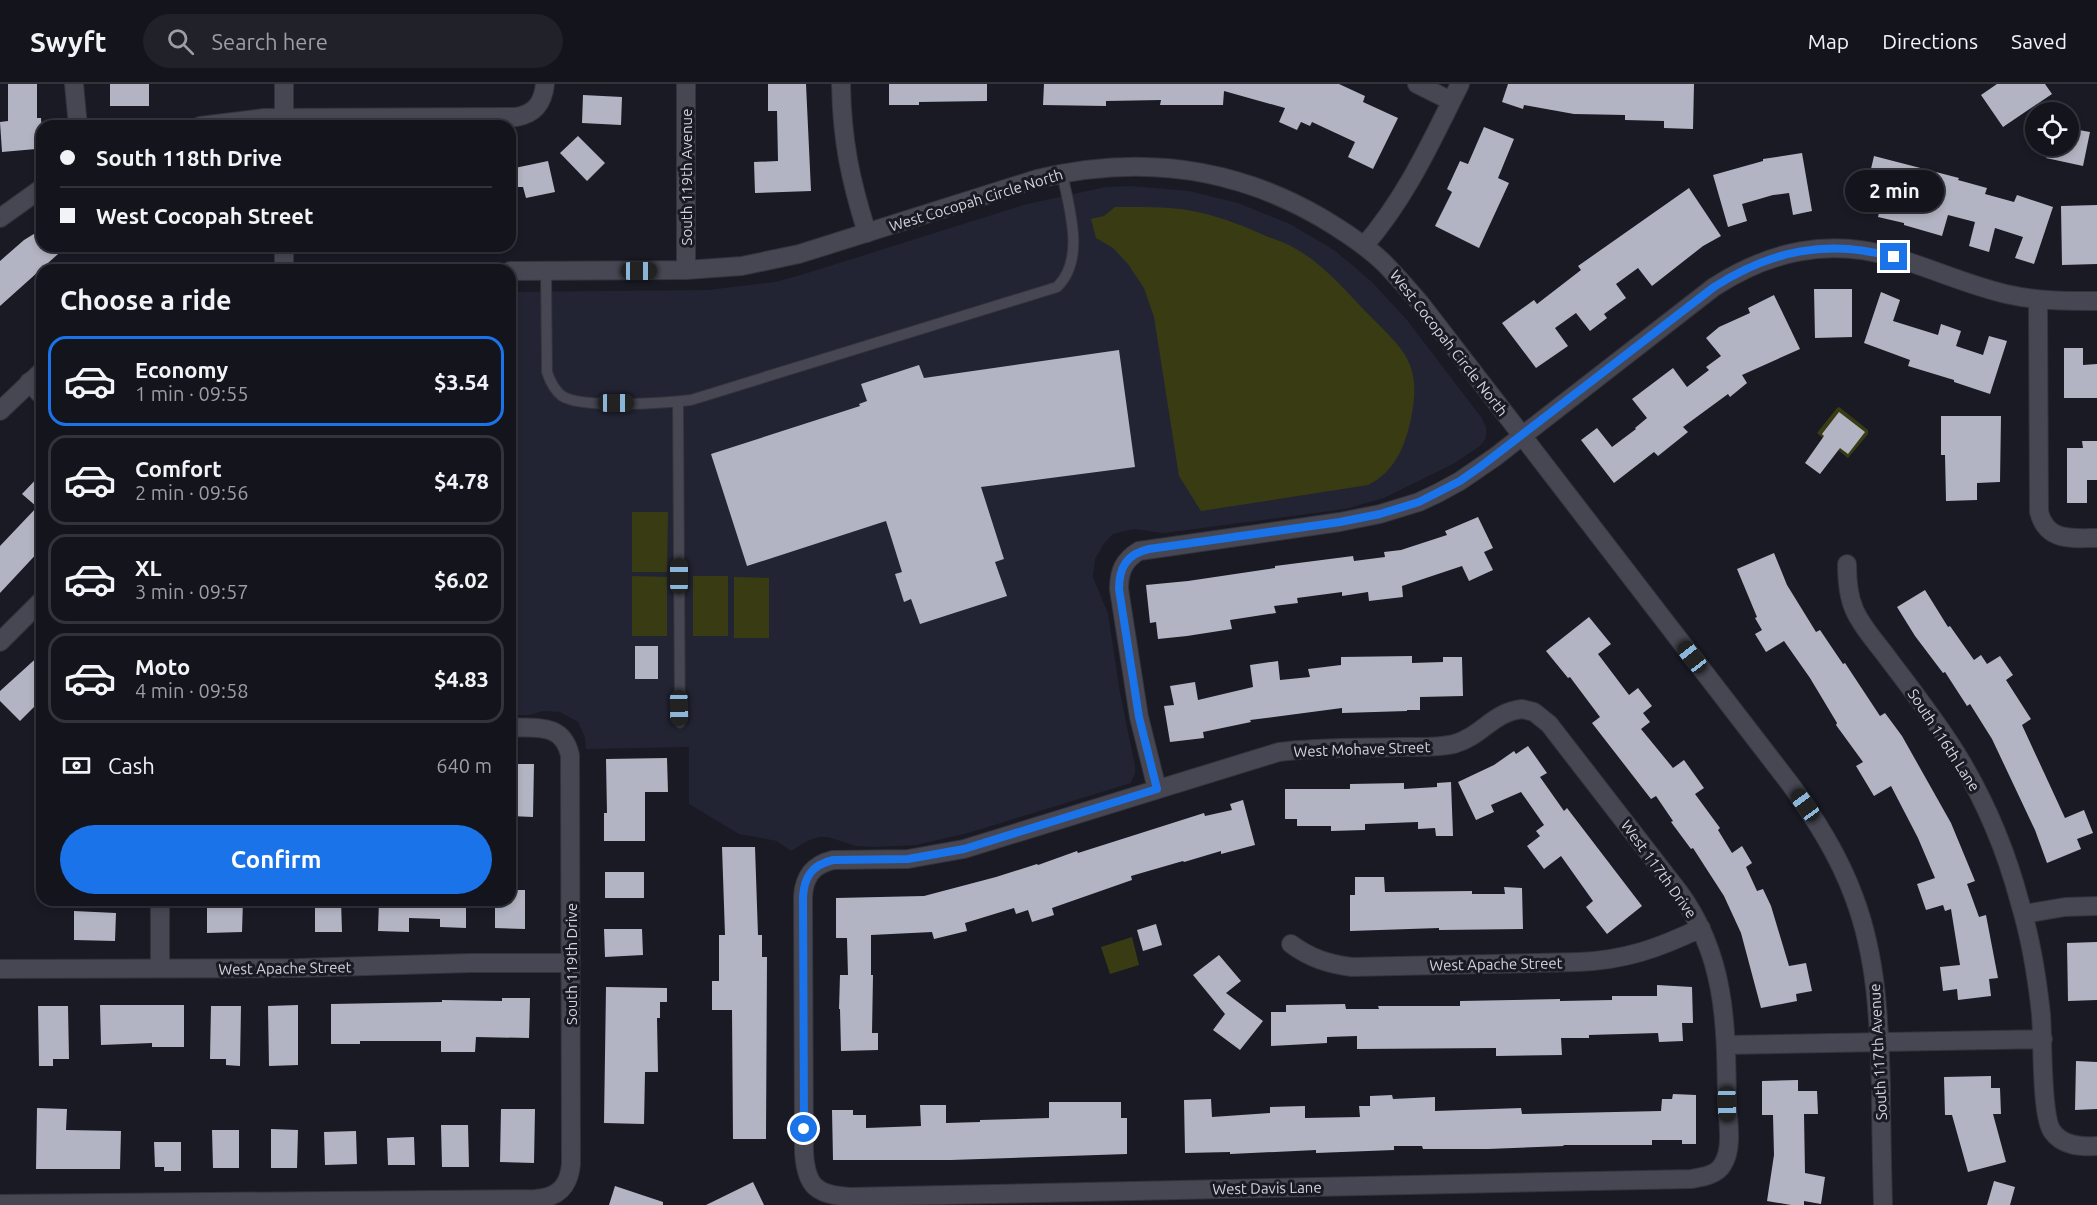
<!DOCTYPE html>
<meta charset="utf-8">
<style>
body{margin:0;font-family:Ubuntu,sans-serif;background:#212129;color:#f1f3f6;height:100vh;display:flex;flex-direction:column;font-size:22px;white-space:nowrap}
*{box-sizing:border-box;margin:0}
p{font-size:20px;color:#9d9ea3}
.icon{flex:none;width:33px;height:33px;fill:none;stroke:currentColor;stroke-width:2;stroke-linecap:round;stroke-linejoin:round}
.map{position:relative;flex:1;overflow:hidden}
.panel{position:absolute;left:36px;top:180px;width:480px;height:642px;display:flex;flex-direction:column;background:#14141c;border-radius:18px;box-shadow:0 3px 9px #0003,0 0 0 2px #33333b}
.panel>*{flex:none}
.top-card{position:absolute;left:36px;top:36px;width:480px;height:132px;border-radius:18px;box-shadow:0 3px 9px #0003,0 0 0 2px #33333b;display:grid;align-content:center;height:132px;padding:0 24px;background:#14141c}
.fabs{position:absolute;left:2025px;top:18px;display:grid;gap:12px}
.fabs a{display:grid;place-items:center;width:54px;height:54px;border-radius:50%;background:#14141c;box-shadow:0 3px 9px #0003,0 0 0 2px #33333b;font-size:30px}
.end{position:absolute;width:27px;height:27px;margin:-14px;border:8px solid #1a73e8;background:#fff;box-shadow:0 0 0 3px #fff}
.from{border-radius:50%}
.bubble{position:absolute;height:42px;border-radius:21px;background:#14141c;box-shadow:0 3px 9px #0003,0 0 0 2px #33333b;font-size:20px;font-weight:700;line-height:42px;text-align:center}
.car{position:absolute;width:18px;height:36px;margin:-18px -9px;border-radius:8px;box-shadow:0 0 4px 2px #0007;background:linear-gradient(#222 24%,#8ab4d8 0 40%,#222 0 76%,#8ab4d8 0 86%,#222 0)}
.top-card b{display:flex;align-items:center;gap:21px;height:57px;font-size:22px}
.top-card b+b{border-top:2px solid #33333b}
.top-card i{width:15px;height:15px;background:#f1f3f6}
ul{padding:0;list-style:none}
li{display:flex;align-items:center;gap:18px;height:90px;margin:0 12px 9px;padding:0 12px;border:3px solid #33333b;border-radius:18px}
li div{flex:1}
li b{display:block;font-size:22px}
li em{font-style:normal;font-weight:700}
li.active{border-color:#1a73e8}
li>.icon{width:54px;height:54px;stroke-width:1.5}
h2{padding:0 24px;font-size:27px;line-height:72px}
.pay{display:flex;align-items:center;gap:15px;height:66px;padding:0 24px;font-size:22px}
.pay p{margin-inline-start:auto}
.button{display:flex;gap:12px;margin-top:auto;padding:12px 24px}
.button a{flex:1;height:69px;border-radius:36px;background:#1a73e8;color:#fff;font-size:24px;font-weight:700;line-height:69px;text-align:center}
header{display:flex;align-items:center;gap:36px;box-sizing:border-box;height:84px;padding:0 30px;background:#14141c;border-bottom:2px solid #33333b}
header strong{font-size:28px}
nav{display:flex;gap:33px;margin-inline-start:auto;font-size:21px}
.search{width:420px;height:54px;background:#212129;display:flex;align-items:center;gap:15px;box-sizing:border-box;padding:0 21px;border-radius:33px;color:#9d9ea3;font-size:22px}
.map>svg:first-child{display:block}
.built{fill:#232433}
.green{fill:#393c13}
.building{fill:#b3b4c3}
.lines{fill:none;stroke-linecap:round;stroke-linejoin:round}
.lane-casing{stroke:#33333b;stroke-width:12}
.street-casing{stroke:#33333b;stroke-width:20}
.secondary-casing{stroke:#33333b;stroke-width:20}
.lane{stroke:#464753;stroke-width:10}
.street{stroke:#464753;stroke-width:18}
.secondary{stroke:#464753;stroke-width:18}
.route{stroke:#1a73e8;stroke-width:8}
.labels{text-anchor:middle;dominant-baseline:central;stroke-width:6;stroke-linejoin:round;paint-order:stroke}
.street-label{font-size:15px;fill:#d4d4dc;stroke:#1a1a25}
</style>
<header>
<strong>Swyft</strong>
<div class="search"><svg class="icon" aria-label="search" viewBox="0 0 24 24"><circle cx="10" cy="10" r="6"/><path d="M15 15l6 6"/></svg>Search here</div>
<nav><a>Map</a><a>Directions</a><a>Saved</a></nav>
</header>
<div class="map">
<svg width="2097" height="1121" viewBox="0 0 2097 1121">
<rect width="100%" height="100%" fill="#1a1a25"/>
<!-- built -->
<path class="built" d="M1131,102L1189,107L1238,119L1290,140L1334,166L1372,198L1407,236L1481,333L1486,343V354L1480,362L1453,380L1384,414L1345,425L1164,449L1134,445L1113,450L1105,458L1095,475L1093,493L1108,530L1120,609L1135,682V689L1131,699L968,749L916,761L875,763L856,762L828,753H819L807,757L791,767L777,757L739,750L689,720V663L586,665L585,653L578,638L560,628L543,627L529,631H510V208L708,206L775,198L801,191L1027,120L1106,103Z"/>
<!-- green -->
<path class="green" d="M1115,123C1144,123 1174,122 1202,129C1223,134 1246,143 1266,152C1276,156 1287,159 1296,165C1323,180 1345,206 1367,229C1406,268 1423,280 1410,339C1404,365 1393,389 1368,401L1201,427L1179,392L1154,233L1144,204L1128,180L1113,164L1096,154L1091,135L1104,132Z
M1839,323L1868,346V350L1848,374L1817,349L1837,324Z
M632,428H668L667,488H632Z
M632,492L667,493V552H632Z
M693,492H728V552H693Z
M734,493L769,494V554H734Z
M1132,853L1139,881L1110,890L1101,863Z"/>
<!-- building -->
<path class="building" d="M8,0H37V34H41L42,51L35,52L36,65L2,68L0,38L8,37Z
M110,0H149V22H110Z
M768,0H806L811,107L755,109L754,78L778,77L777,27H768Z
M889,0H987V17L919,18V21H889Z
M1044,0H1339L1365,12L1363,18L1398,34L1373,85L1348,73L1355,58L1312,38L1310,42L1301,38L1297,46L1279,38L1285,24L1224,7L1223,21H1160L1161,16L1106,17V22L1043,21Z
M1508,0H1694L1693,45L1664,44V37L1625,36V31L1574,30L1524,21L1523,25L1502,18Z
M1997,0H2045L2052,10L2003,43L1981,11Z
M583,11L622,13L621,41L582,39Z
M1484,43L1514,55L1498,94L1509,99L1479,164L1435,142L1452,108L1447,105L1460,77L1468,80Z
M2068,44L2090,48L2083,82L2046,74L2049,62H2068Z
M578,52L605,79L587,97L560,69Z
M1802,69L1812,127L1793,131L1789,109L1773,111L1742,120L1747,137L1728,143L1713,91L1763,77V75Z
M1874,72L1959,94L1958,96L1987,104L1985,110L2014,118L2017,111L2053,123L2034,180L2015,174L2023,153L1995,144L1989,168L1969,162L1975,138L1948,131L1942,152L1904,141V139L1878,133L1883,110L1866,106Z
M548,77L555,108L526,114L523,103H510V85Z
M1689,104L1721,152L1703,162L1652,202L1638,184L1616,200L1626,214L1604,230L1607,234L1590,247L1576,229L1555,244L1568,262L1536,284L1502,239L1534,216L1537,220L1581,186L1578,182Z
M2097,121V180L2062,181L2061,122Z
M42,145V162H67L0,222V177L24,156Z
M1814,205H1852V253L1815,254Z
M1881,208L1900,216L1893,237L1938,251L1941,240L1961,247L1956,262L1983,271L1989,252L2007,257L1990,310L1954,298V296L1908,282L1910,276L1864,259Z
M1774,211L1800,265L1742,291L1747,299L1730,313L1728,310L1683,343L1688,348L1658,372L1654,368L1614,399L1581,356L1597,344L1612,363L1636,345L1635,344L1647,334L1632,315L1673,284L1687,303L1709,286L1706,283L1721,272L1706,254L1719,243L1750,229L1748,224Z
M2064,264H2083V281L2097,280V314H2064Z
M1119,266L1135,383L981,403L1004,475L995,478L1007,512L920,540L911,515L904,518L895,490L902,488L886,437L747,482L711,370L860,322L859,320L867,317L861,300L919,281L924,294Z
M1839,328L1865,348L1848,370L1840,364L1820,390L1805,379L1824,352L1822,350Z
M1941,332H2001L2000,398L1977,399V416L1946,417L1945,371H1941Z
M2082,357H2097V396H2087V419H2067V364H2083Z
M42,389V464L0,509V462L37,423L22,410Z
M1478,433L1493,464L1484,468L1493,486L1469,497L1462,482L1402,502L1403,513L1369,517L1368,508L1342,512V508L1297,514L1298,519L1274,522L1276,529L1230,536L1232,545L1187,552L1158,555L1156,538L1150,539L1146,501L1188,497L1275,484V482L1353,472L1354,477L1385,473L1384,468L1401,466L1447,451L1445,447Z
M1774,469L1787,501L1816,548L1820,546L1843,580L1845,579L1880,632L1885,629L1902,652L1951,739L1975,797L1967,800L1979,833L1986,831L1998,894L1989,895L1991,912L1958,916L1957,905L1943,907L1940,883L1960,881L1951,825L1945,827L1943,821L1926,826L1917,800L1935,794L1918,754L1891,702L1874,712L1856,682L1863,678L1836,641L1837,639L1810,594L1784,557L1766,568L1755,550L1762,546L1755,534L1757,533L1737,485Z
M1925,506L1948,543L1950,542L1974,576L1981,571L1987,580L2000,572L2013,591L2006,596L2031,635L2022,641L2065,734L2084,726L2093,749L2077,755L2081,765L2047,779L2035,746L1992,655L1970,620L1967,622L1945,588L1943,589L1915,552L1897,523Z
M1589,533L1611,560L1598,570L1629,611L1638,604L1652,622L1643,629L1650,638L1641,645L1673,684L1684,676L1704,704L1695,710L1720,744L1718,746L1732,769L1742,762L1752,779L1746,783L1757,807L1763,805L1771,822L1789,882L1806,879L1812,907L1796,910L1797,917L1761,924L1741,849L1724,812L1693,764L1691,765L1671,738L1673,737L1656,712L1651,715L1592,639L1600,633L1570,593L1568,594L1546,567Z
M635,562H658V595H635Z
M42,569V615L20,637L0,617V607Z
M1412,572V579L1443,578V573H1462L1463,612L1420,613V626H1407V627L1342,629V624L1250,636L1251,638L1203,648L1204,654L1170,658L1164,622L1174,621L1170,602L1195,598L1198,616L1253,603L1250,581L1278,577L1280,596L1310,593L1308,585L1341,581V573Z
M1528,662L1547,689L1540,693L1564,727L1567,724L1642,822L1607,850L1586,823L1593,817L1561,772L1544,785L1527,762L1540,752L1536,747L1544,741L1521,708L1491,721L1494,728L1476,736L1458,698L1494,681L1514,667L1516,670Z
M667,674L668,708H645V757H604V729H607L606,675Z
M510,680H534L533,733L510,732Z
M1451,698L1453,752H1436L1435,744L1418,745V738L1365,740V746L1331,747V742H1297V735H1285V705H1350V700L1404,699V705L1437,703V699Z
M1243,716L1255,761L1221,770V767L1184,778L1183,777L1131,792L1132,796L1052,824L1054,831L1032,838L1028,826L1016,830L1014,824L965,839L967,847L934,855L932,848L871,851V891H873L872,949H878V966L841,967L840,925H839L840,891H848L847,854H836V814L924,812L996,793L1037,780L1038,781L1077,767L1078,769L1204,729L1205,732L1232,726L1230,720Z
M722,763H755L758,851H762V873H767L766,1055H733L732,926H712V897H719V851H725Z
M605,788H644V814H605Z
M1355,793H1384L1385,808L1472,807V810H1505L1504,803L1522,804L1523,845L1439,846V844L1350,847V811H1355Z
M510,806H525V845L495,844V816H510Z
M207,816H243L242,848L207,849Z
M315,816H341L342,848H315Z
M379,816H466V844L440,843V835L409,834V848L378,847Z
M74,827L116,829L115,857L74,856Z
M1156,840L1162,861L1143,867L1137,846Z
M604,845H642L643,871L605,873Z
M2097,858V916L2068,917L2067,859Z
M1219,871L1241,897L1226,909L1263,937L1240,966L1213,946L1225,930L1193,891Z
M1657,901L1692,903L1693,939H1682L1683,957L1659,958L1658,949L1589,951V954H1561L1562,971L1496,972V964L1357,965V952L1327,953V959L1271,962V928H1286V921L1345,920L1346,925H1379L1378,922H1460V917L1560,915V917L1612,916V912H1657Z
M606,903L667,904V918H660V934H657L658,988H645L644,1040L604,1039Z
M502,914H530L529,954L476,953L475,968H441V957H360V960H331V920L442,918V916L502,917Z
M100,921H184V963H152V959L101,961Z
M298,921V981L269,982L268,922Z
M38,922H68L69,975H53V982H39Z
M211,922H241L240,982L226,981V975H210Z
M2076,977L2097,978V1025L2075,1026Z
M1991,992V1004H2000L2001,1030H1993L2006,1078L1968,1088L1952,1031H1945L1944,993Z
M1798,996V1007H1817L1818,1030H1804L1805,1089L1825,1093L1821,1120L1804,1117V1121H1791L1767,1117L1774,1071L1773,1031H1762V997Z
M1673,1010L1696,1011V1060H1682V1056H1652V1061H1563L1564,1062L1488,1065H1423L1422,1062H1394V1066L1316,1069V1066L1230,1070V1068L1185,1069L1184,1016L1211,1015L1212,1033L1270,1029V1023L1305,1022V1034L1360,1033L1359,1022H1370V1012L1392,1011L1393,1015L1435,1013V1027L1521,1024L1522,1030L1661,1027L1662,1015H1672Z
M1049,1018H1121V1034H1127V1070L951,1076H833L832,1026H853V1031H866V1044L921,1042L920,1021H946V1039L980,1038V1036L1049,1034Z
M37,1024L67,1025L66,1046L121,1047L120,1085H36Z
M501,1025H535L534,1079L500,1078Z
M441,1041H468L469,1083H442Z
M271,1045L298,1046L297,1084H271Z
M212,1046H239V1084H213Z
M356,1047L357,1080L325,1081L324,1048Z
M414,1053L415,1081H388L387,1054Z
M154,1058H181V1087H164V1083H155Z
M1994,1097L2015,1103L2010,1121H1987Z
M753,1098L764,1121H706Z
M615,1102L663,1118V1121H609Z"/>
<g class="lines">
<defs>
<path id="lane" d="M546,187L547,288C550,297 554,306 562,312C582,325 666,319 691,316L1057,203C1086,175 1069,124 1062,89
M678,318L680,639"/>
<path id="street" d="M74,0L78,42
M284,0V42
M841,0C842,56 850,95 867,149
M1417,0L1451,17
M200,42L264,34L516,33C535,30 543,19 545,0
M0,134L42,104
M284,162V186
M1364,162C1407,112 1431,58 1460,0
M2038,216L2039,428C2047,458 2071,454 2097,454
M29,298L42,312
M1847,480C1847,495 1848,511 1854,525C1862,544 1878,560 1890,577C1913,607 1936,637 1956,669C1985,716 2006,766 2020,819C2031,855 2037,893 2041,930C2043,955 2041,1031 2052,1047C2062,1062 2081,1063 2097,1062
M0,558L42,516
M1522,625L1534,628L1549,640L1679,808C1727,874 1726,943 1727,1020C1728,1038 1733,1064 1723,1080C1717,1091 1703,1093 1691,1095L850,1113C816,1111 806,1102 804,1068L803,813C804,793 812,781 833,776L908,775L964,765L1279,668C1318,663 1359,664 1399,663C1417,663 1436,664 1454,660C1482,652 1493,628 1522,625Z
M1157,705L1139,633L1119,505C1119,487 1124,476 1139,467L1340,438L1380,430L1419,418L1438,409L1460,397L1495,373L1714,203C1770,167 1828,154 1893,173C1931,184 1967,201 2006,210C2036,217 2066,217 2097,217
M160,816V885
M2024,830L2065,823L2097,822
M1291,860C1310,874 1328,880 1352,883L1579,878C1626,876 1659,864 1701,844
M0,885L298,884L471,879H571
M1726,961L2043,955
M0,1120L535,1115C557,1114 569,1103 571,1080L570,671C562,638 537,645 510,643"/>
<path id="secondary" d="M686,0V186
M510,187L686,186L742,182L799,170L1037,95C1136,71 1230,81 1320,133C1342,146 1364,160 1383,178C1396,191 1408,205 1420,219L1791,701C1816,736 1839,772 1854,813C1877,874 1879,937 1881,1002C1881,1042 1882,1081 1883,1121
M0,327L42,287"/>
</defs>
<!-- lane casing -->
<use href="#lane" class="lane-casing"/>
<!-- street casing -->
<use href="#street" class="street-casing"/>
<!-- secondary casing -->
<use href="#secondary" class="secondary-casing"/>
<!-- lane -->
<use href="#lane" class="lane"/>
<!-- street -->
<use href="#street" class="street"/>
<!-- secondary -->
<use href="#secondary" class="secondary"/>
</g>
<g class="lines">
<!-- route -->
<path class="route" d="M804,1045L803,813C804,793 812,781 833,776L908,775L964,765L1157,705L1139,633L1119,505C1119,483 1127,470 1149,465L1340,438L1380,430L1419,418L1460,397L1480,383L1714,203C1772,166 1827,155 1894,173"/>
</g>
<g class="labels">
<!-- street labels -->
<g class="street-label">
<text transform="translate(686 93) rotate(-90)">South 119th Avenue</text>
<text transform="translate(976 116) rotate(-17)">West Cocopah Circle North</text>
<text transform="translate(1449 259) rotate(52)">West Cocopah Circle North</text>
<text transform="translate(1944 656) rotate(57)">South 116th Lane</text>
<text transform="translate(1362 665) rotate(-2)">West Mohave Street</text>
<text transform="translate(1659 785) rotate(54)">West 117th Drive</text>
<text transform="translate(571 880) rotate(-90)">South 119th Drive</text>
<text transform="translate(1496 880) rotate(-1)">West Apache Street</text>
<text transform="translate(285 884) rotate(-1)">West Apache Street</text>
<text transform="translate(1878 968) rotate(-93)">South 117th Avenue</text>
<text transform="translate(1267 1104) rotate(-1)">West Davis Lane</text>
</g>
</g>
</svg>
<div class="fabs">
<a><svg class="icon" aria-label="locate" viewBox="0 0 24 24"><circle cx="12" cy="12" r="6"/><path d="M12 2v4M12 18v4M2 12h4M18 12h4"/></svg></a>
</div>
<i class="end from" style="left:804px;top:1045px"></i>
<i class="end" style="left:1894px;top:173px"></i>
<div class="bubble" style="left:1845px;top:86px;width:99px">2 min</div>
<i class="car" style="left:639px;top:187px;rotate:90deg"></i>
<i class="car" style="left:616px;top:319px;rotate:90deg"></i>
<i class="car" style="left:679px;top:492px;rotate:0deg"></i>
<i class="car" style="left:1692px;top:573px;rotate:322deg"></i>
<i class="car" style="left:679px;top:624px;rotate:179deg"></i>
<i class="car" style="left:1805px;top:721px;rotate:324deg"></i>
<i class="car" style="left:1727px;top:1020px;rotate:179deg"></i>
<div class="top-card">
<b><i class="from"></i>South 118th Drive</b>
<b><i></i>West Cocopah Street</b>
</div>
<section class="panel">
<h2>Choose a ride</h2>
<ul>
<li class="active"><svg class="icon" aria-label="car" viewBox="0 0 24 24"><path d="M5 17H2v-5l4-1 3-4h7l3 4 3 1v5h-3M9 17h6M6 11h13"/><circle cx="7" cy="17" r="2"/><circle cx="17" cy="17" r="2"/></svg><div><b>Economy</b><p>1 min · 09:55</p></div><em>$3.54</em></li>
<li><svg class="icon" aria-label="car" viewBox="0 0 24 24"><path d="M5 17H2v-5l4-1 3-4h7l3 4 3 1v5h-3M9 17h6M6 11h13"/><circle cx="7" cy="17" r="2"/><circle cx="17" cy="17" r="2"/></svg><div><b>Comfort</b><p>2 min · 09:56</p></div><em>$4.78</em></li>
<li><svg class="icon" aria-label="car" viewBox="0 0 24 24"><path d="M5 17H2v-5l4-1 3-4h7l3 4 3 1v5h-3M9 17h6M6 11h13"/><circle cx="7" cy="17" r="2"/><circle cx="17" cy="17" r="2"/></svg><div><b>XL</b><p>3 min · 09:57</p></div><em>$6.02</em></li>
<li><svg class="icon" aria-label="car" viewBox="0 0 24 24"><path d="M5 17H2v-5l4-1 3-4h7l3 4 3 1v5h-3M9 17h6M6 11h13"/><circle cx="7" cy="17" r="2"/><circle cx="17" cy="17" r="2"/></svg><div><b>Moto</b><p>4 min · 09:58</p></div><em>$4.83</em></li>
</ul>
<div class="pay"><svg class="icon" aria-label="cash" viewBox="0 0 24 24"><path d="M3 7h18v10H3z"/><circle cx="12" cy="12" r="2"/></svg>Cash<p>640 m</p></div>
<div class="button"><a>Confirm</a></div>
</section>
</div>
